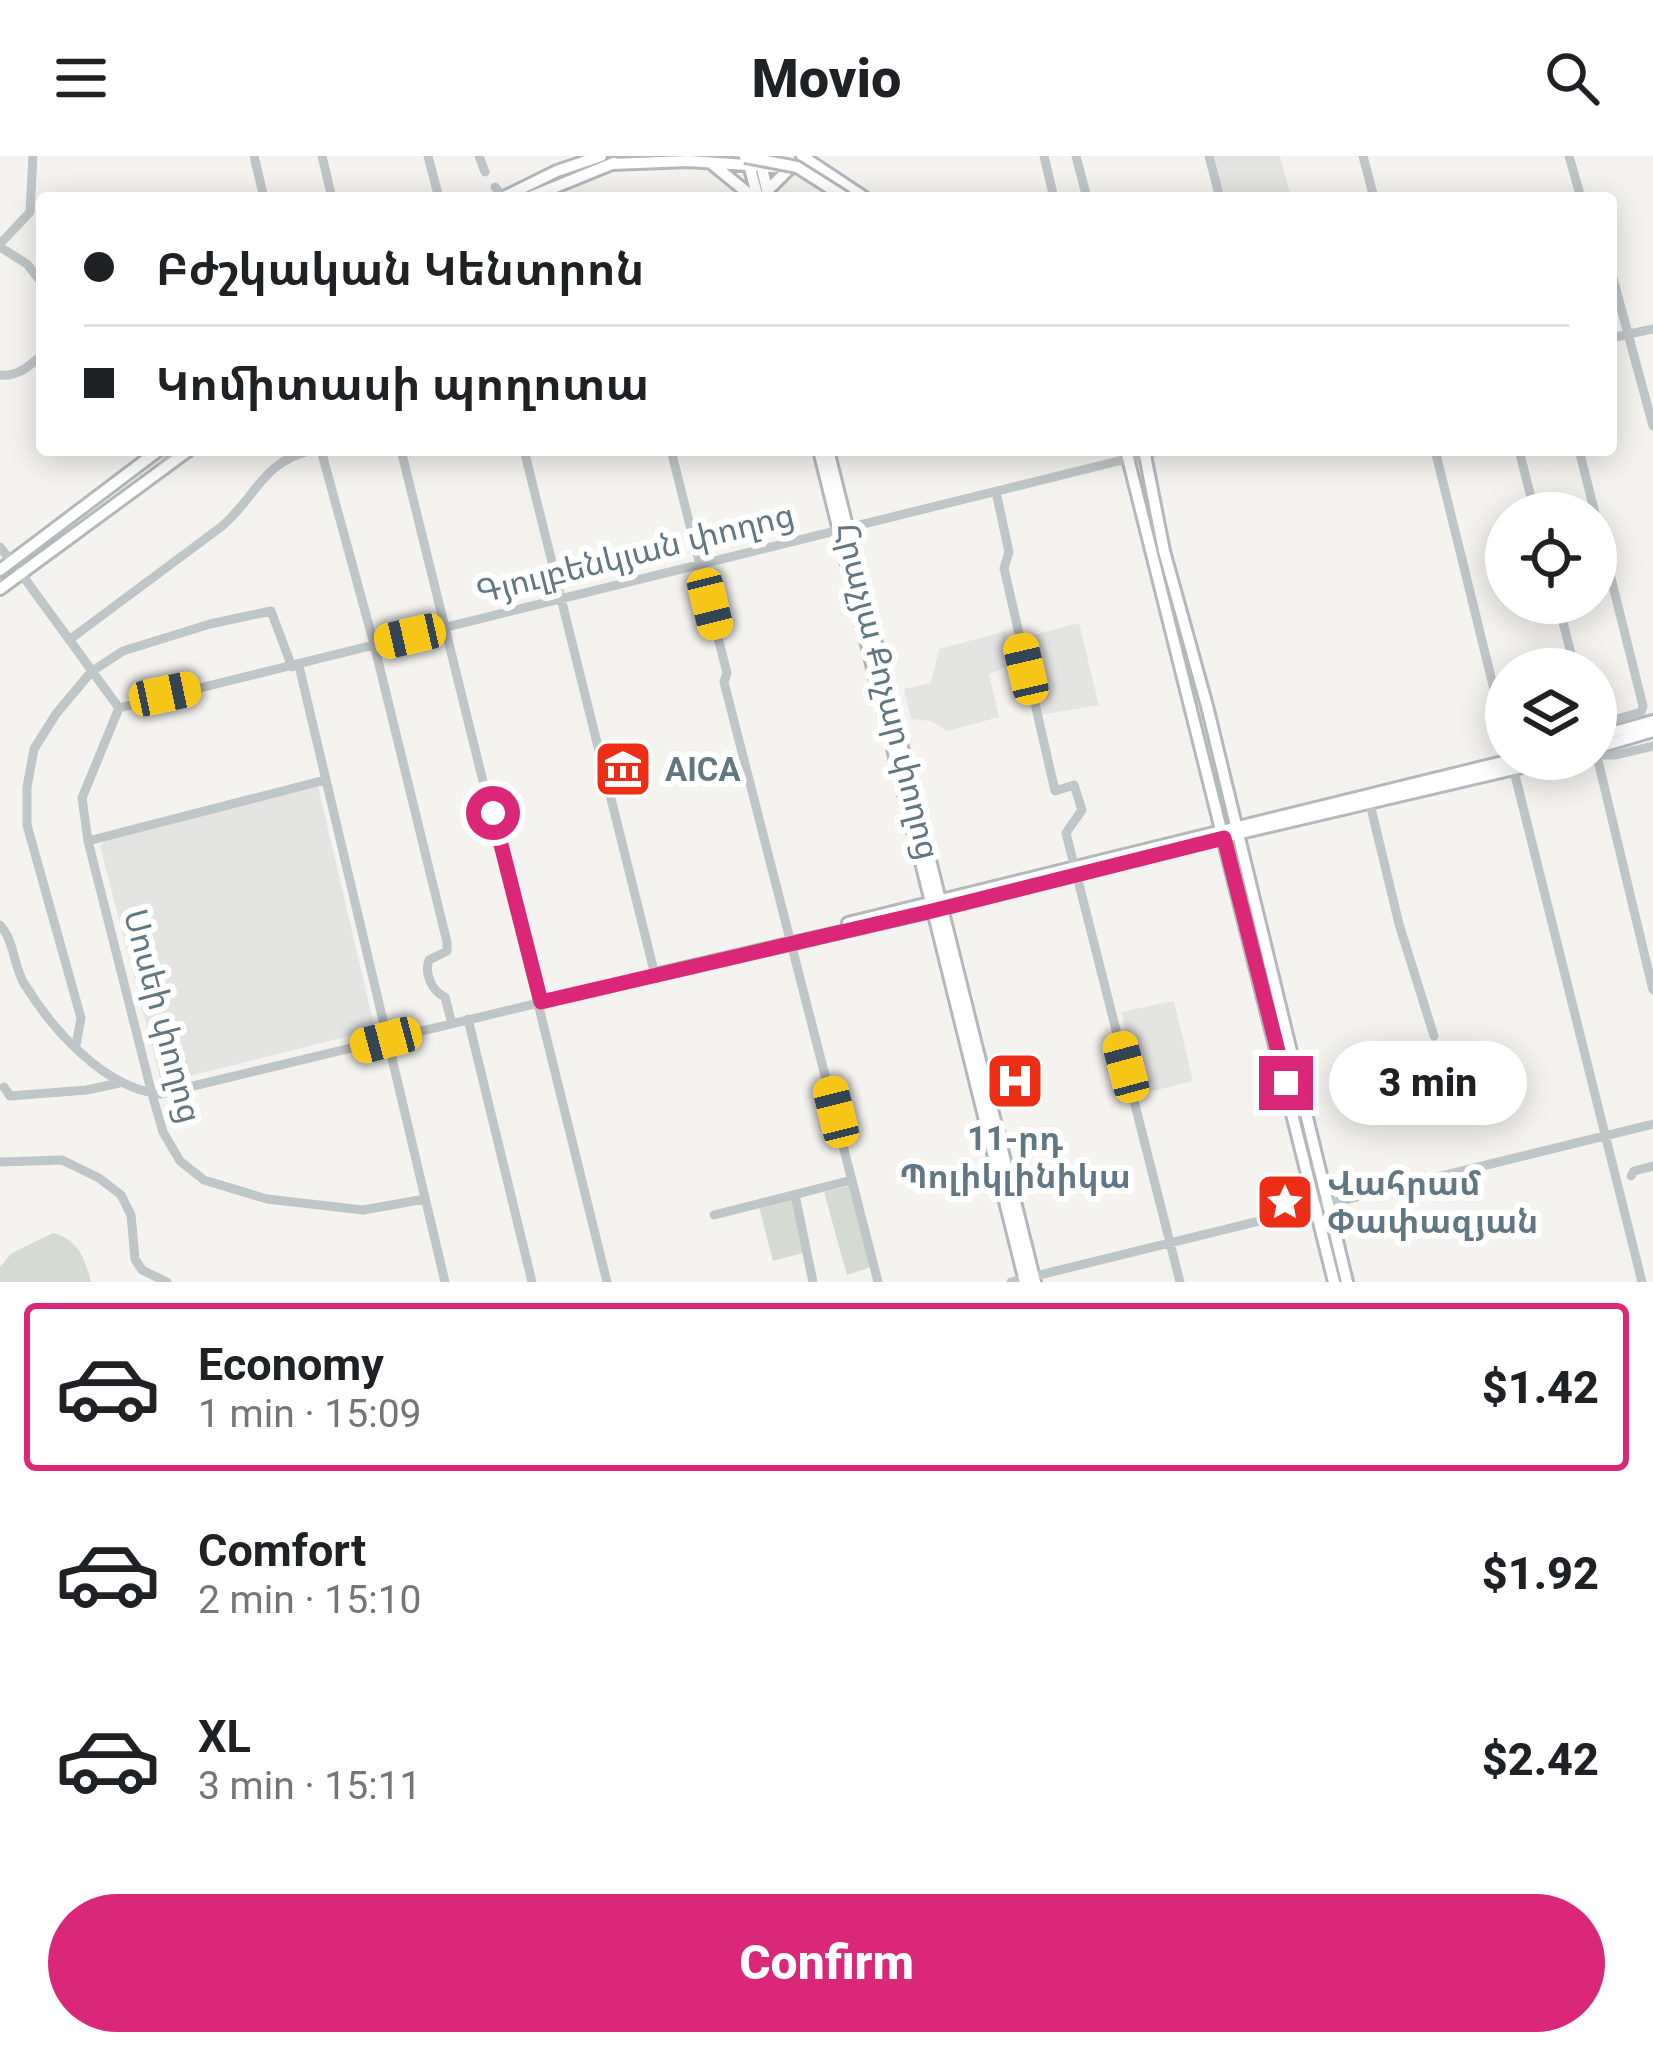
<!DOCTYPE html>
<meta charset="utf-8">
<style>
body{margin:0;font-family:Roboto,"Noto Sans Armenian",sans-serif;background:#f2f2f2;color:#202124;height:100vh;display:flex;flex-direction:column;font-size:45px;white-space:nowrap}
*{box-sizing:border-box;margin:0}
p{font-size:39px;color:#757577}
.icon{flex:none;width:66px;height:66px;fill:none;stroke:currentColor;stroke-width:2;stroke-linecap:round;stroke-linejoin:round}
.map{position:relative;height:1126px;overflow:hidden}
.sheet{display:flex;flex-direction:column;background:#fff;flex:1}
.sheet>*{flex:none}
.hud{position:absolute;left:36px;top:36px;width:1581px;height:264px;border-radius:12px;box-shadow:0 6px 30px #0003;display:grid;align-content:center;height:264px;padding:0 48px;background:#fff}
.controls{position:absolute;left:1485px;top:336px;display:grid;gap:24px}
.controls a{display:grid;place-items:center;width:132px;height:132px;border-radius:50%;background:#fff;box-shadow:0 6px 30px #0003;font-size:60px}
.end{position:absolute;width:54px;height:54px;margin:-27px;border:15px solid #db2777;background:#fff;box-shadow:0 0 0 6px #fff}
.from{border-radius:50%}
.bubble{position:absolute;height:84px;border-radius:42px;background:#fff;box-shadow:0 6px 30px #0003;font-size:39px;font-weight:800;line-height:84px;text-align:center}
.car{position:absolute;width:36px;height:72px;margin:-36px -18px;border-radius:15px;box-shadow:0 0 9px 3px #0007;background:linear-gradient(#f5c518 24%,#345 0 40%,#f5c518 0 76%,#345 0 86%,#f5c518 0)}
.hud b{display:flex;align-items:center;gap:42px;height:114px;font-size:45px}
.hud b+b{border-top:3px solid #e0e0e0}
.hud i{width:30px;height:30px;background:#202124}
ul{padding:21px 0 0;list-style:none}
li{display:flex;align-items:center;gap:36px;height:168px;margin:0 24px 18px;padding:0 24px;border:6px solid transparent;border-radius:12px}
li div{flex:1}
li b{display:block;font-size:45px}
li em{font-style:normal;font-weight:800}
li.current{border-color:#db2777}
li>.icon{width:108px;height:108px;stroke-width:1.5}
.cta{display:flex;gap:24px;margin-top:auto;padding:24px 48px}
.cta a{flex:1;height:138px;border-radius:72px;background:#db2777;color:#fff;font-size:48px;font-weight:800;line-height:138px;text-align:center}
header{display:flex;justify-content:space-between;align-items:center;height:156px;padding:0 48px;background:#fff;font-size:54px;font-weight:800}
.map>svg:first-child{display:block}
.built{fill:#e4e5e3}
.green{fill:#d5dbd0}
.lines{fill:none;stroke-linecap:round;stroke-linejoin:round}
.major-casing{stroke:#b3b8bb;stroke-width:16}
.minor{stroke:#c0c5c7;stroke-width:9}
.major{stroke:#fff;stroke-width:10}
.major-bridge-casing{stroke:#b3b8bb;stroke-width:16;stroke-linecap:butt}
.major-bridge{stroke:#fff;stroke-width:10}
.route{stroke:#db2777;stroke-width:15}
.labels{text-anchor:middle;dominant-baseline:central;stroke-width:12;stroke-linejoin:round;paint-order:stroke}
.street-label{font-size:33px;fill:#617782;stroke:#fff}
.poi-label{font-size:33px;font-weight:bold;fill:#617782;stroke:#fff;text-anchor:start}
</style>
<header><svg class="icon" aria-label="menu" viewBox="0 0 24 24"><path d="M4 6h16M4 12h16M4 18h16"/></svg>Movio<svg class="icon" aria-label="search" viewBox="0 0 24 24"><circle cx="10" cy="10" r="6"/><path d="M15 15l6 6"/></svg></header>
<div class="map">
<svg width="1653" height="1126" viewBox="0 0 1653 1126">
<rect width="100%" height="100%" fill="#f4f3ef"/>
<!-- built -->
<path class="built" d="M1214,0H1280L1291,42H1224Z
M1079,467L1099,549L1040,559L1021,482Z
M1006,475L1013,509L989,518L999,561L948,575L931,565L911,563L904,533L931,527L939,493Z
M318,630L374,869L369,875L170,925L160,922L100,690L108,682Z
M1174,845L1193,925L1141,938L1121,856Z"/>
<!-- green -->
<path class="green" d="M849,1030L871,1111L847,1119L824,1036Z
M793,1042L807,1096L773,1105L759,1051Z
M53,1077C78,1083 85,1103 91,1126H0V1111L12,1097Z"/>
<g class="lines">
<defs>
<path id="major" d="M802,0L865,42
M760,4L769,42
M748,5L758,42
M711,7L754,42
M611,8L689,5L775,11
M768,34L789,13
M502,42L557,15L601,0
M528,42L614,7
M819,294L1025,1126
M828,294L1035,1126
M1126,294L1334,1126
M1144,294L1164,395L1207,550L1347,1126
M0,414L159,294
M0,433L189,294
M1596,581L1653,565
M1596,592L1653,575
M848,767L1515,603
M655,819L932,755L1198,687L1556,603"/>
</defs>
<!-- major casing -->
<use href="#major" class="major-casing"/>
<!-- minor -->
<path class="minor" d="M254,0L264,42
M322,0L332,42
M428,0L439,42
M479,0L485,16
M1044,0L1054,42
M1076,0L1087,42
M1209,0L1220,42
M1363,0L1374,42
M1569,0L1581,42
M495,31L503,41
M0,88L30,56L33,0
M0,91L27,108L42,127
M1611,115L1653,270
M1611,182L1653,173
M0,219C18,221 29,210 42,199
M321,294L374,488L447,786V795L429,804C424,818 432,835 445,841L452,868
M401,294L607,1126
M671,294L727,517L724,526L878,1126
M1435,294L1506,582
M1519,294L1535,357
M1579,294L1595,357
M163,309L178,294
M996,336L1009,396L1004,412L1055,635L1074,629L1082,654L1066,677L1180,1126
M1596,362L1643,550L1641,556L1596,569
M0,391L11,405
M20,416L119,552
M1558,447L1575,513
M69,484L221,371C256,342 261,306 312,294
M299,510L445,1126
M119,552L1163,294
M119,552L82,642L88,685L152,938L163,976L180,1005L204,1024L267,1043L363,1054L425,1043
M1596,596L1653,834
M1597,599H1616L1653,590
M1512,607L1642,1126
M1370,648L1399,768L1434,880
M88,685L325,624
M0,769C15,785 13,811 25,829C53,874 104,932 160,938L655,819L524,294
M468,863L532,1126
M76,889L81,862L27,669V631L34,593L56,558L91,516L123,495L210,468L271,455L292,511
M4,931L10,940L87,934L119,927
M0,1006L62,1004L99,1022L121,1039L131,1059L135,1103L142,1114L167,1126
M1631,1020L1634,1015L1653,1010
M795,1039L813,1126
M714,1059L852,1024
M1011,1126L1653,968"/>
<!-- major -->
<use href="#major" class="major"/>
<defs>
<path id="major-bridge" d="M745,1L797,11L846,42"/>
</defs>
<!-- major-bridge casing -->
<use href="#major-bridge" class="major-bridge-casing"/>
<!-- major-bridge -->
<use href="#major-bridge" class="major-bridge"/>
</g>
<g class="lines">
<!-- route -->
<path class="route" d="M493,657L541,846L932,755L1224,682L1286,927"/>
</g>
<!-- icons -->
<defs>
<symbol id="museum-square" viewBox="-11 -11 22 22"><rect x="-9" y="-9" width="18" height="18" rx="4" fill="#ed2e16" stroke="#fff"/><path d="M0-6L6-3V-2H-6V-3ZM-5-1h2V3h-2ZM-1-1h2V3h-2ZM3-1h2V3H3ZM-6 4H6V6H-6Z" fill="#fff"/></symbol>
<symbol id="hospital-square" viewBox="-11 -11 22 22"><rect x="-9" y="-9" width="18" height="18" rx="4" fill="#ed2e16" stroke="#fff"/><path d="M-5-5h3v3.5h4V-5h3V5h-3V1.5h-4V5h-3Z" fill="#fff"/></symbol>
<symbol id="sight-square" viewBox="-11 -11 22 22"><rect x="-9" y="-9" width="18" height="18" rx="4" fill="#ed2e16" stroke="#fff"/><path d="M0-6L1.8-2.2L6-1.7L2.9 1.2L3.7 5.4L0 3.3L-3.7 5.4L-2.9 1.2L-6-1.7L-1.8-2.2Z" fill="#fff"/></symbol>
</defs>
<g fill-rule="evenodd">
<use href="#museum-square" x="590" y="580" width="66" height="66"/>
<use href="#hospital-square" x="982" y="892" width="66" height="66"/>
<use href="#sight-square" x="1252" y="1013" width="66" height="66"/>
</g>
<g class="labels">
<!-- street labels -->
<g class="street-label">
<text transform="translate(635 397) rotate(-14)">Գյուլբենկյան փողոց</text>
<text transform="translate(888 535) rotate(76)">Հրաչյա Քոչար փողոց</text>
<text transform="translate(163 860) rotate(75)">Սոսեի փողոց</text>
</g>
<!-- poi labels -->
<g class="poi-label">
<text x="665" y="613">AICA</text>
<text x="1015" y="982" text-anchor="middle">11-րդ<tspan x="1015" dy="38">Պոլիկլինիկա</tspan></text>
<text x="1327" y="1027">Վահրամ<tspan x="1327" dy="38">Փափազյան</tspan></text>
</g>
</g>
</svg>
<div class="controls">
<a><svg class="icon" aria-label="locate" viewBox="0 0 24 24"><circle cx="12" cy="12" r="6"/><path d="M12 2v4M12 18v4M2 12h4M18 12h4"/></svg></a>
<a><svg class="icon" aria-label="layers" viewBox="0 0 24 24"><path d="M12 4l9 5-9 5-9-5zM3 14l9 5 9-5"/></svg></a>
</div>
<i class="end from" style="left:493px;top:657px"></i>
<i class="end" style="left:1286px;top:927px"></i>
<div class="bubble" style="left:1329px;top:885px;width:198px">3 min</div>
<i class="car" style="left:710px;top:448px;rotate:166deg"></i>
<i class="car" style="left:410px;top:480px;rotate:257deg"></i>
<i class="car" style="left:1026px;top:513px;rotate:347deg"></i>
<i class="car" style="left:165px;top:538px;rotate:78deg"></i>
<i class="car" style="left:386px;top:884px;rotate:255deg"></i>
<i class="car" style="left:1126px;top:911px;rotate:345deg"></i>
<i class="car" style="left:836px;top:956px;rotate:346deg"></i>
<div class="hud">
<b><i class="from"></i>Բժշկական Կենտրոն</b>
<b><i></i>Կոմիտասի պողոտա</b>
</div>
</div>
<section class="sheet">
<ul>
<li class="current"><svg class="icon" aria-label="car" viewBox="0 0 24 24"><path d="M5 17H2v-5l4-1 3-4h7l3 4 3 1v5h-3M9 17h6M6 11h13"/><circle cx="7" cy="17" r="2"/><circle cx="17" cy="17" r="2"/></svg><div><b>Economy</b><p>1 min · 15:09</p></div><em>$1.42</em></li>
<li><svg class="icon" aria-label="car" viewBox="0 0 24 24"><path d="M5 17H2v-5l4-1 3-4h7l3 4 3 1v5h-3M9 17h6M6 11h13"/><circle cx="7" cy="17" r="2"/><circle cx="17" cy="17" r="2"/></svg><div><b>Comfort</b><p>2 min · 15:10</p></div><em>$1.92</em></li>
<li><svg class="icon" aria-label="car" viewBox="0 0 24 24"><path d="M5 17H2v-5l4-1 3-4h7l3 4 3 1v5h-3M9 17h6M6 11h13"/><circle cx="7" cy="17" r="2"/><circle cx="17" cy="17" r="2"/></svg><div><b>XL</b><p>3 min · 15:11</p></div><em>$2.42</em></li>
</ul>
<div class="cta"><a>Confirm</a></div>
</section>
